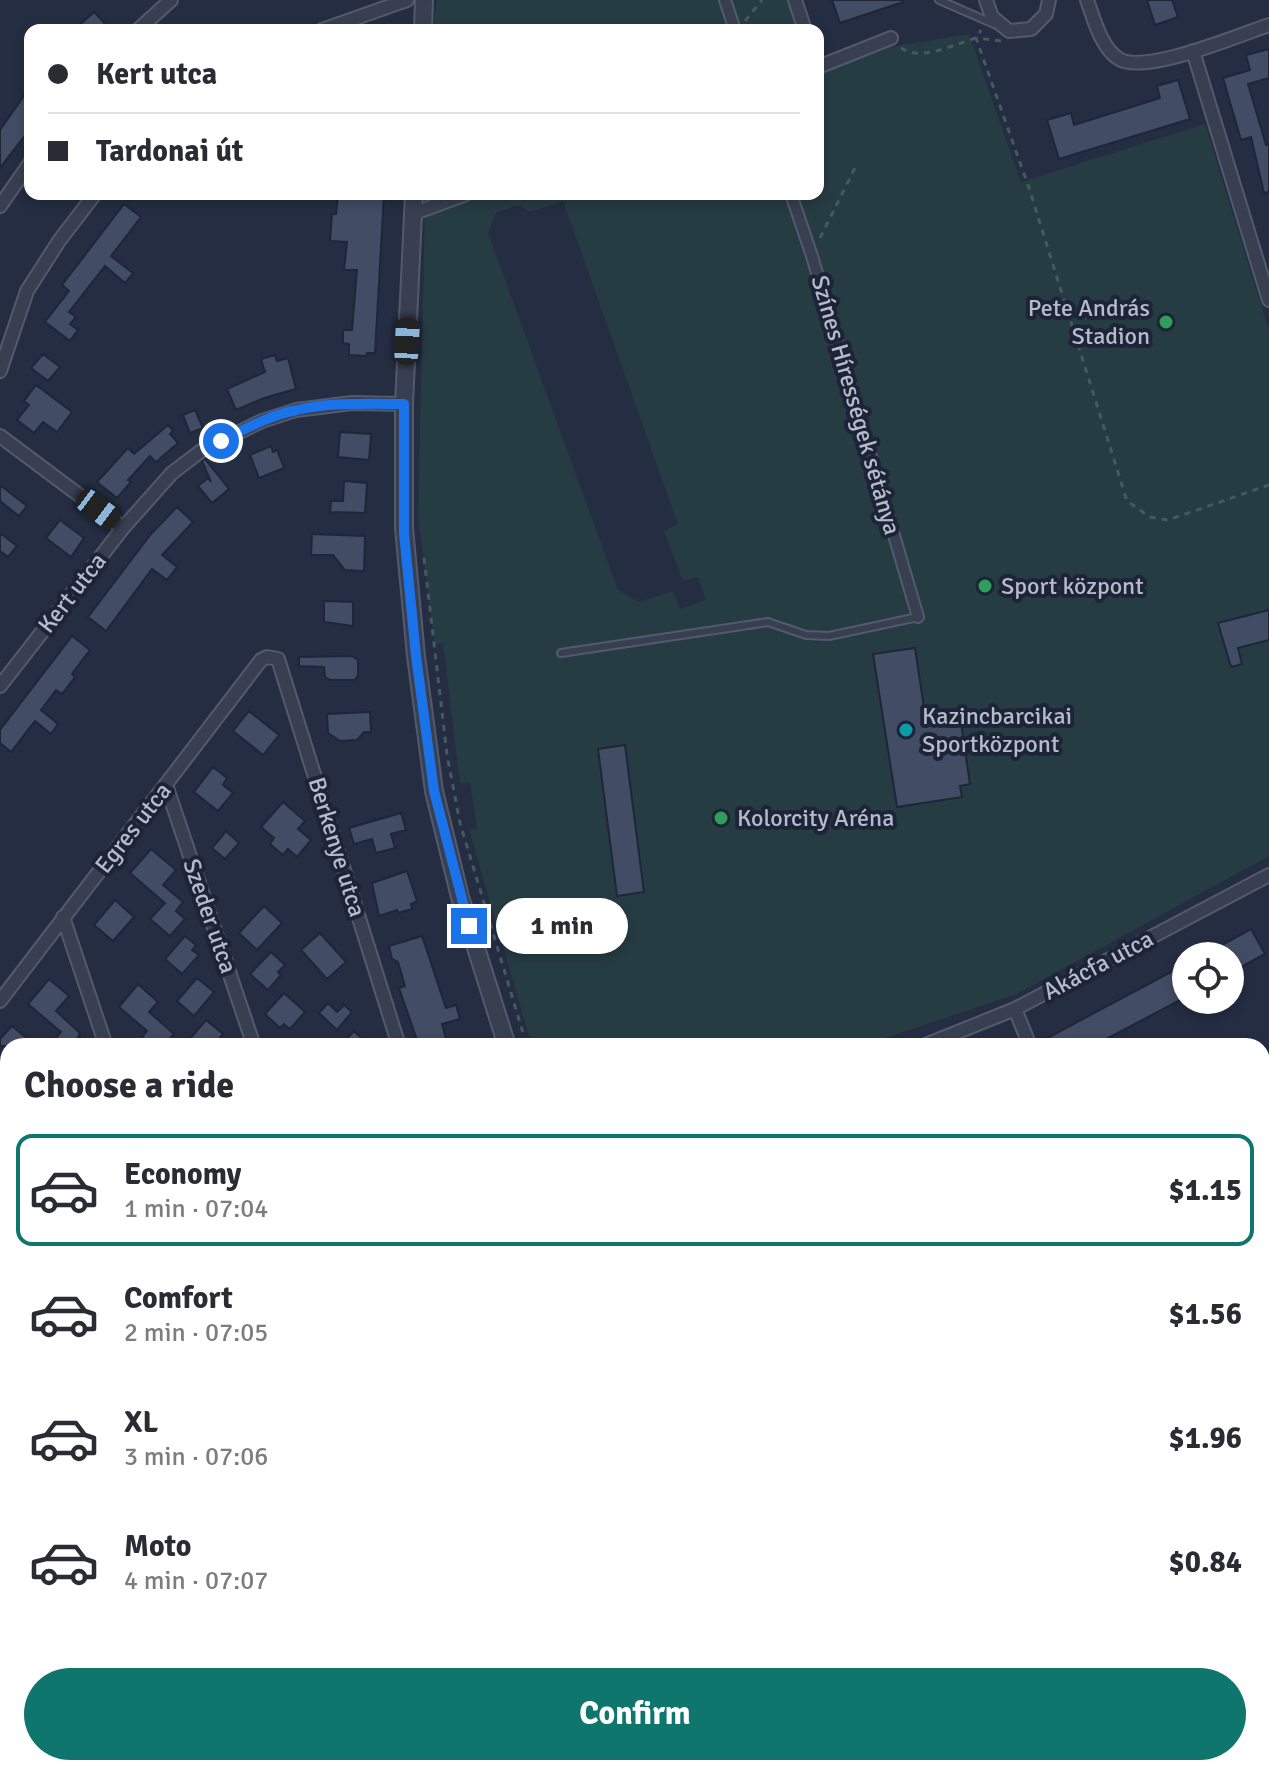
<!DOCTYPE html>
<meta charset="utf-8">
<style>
body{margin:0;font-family:Signika,sans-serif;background:#f7f7f7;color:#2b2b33;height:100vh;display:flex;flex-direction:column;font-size:30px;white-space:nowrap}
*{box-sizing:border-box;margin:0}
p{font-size:26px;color:#7c7c81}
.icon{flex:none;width:44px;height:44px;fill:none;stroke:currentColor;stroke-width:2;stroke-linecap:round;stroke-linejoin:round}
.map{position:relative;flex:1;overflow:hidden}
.side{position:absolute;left:0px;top:1038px;width:1270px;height:738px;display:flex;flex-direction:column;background:#fff;border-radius:24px 24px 0 0;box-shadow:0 4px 12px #0003}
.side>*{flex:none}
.guide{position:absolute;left:24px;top:24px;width:800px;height:176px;border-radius:16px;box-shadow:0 4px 12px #0003;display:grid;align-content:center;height:176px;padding:0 24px;background:#fff}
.controls{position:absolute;left:1172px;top:942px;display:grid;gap:16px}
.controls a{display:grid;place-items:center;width:72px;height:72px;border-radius:50%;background:#fff;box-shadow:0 4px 12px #0003;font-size:40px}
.end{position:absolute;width:36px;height:36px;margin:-18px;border:10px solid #1a73e8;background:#fff;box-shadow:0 0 0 4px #fff}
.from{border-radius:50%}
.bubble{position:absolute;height:56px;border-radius:28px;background:#fff;box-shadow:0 4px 12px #0003;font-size:26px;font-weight:700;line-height:56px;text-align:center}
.car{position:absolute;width:24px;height:48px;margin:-24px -12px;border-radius:10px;box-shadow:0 0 6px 2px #0007;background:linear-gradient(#222 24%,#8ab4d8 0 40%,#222 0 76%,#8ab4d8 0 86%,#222 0)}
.guide b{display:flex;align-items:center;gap:28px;height:76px;font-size:30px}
.guide b+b{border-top:2px solid #e1e1e2}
.guide i{width:20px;height:20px;background:#2b2b33}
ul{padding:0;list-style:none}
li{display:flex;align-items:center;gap:24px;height:112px;margin:0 16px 12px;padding:0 8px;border:4px solid transparent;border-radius:16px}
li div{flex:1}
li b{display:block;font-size:30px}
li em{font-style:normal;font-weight:700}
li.active{border-color:#0f766e}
li>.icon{width:72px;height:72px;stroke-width:1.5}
h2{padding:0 24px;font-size:36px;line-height:96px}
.action{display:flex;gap:16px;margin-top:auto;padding:16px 24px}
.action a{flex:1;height:92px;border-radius:48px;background:#0f766e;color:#fff;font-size:32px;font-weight:700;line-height:92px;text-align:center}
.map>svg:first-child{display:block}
.green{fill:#263c43;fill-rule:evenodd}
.building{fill:#424c64;stroke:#1f2639;stroke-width:2}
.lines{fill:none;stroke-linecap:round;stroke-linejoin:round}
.service-casing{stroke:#535a6c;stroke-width:10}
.pedestrian-casing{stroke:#535a6c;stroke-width:14}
.minor-casing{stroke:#535a6c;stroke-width:16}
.tertiary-casing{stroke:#535a6c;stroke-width:20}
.path{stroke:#445960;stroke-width:3;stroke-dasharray:6 6;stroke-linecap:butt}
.service{stroke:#383f51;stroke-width:6}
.pedestrian{stroke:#383f51;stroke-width:10}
.minor{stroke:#383f51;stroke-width:12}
.tertiary{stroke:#383f51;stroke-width:16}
.route{stroke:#1a73e8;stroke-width:10}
.leisure-dot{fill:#2e9e5b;stroke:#1d2437;stroke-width:3}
.culture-dot{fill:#0f9aa8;stroke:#1d2437;stroke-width:3}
.labels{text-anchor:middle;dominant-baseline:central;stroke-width:8;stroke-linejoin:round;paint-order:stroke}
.poi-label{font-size:24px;fill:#b5bbcc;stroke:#1d2437;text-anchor:start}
.street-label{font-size:24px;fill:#b5bbcc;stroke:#1d2437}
</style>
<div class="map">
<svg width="1269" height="1775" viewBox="0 0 1269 1775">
<rect width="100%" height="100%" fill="#242d42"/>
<!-- green -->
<path class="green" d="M437,0H795L805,30H433Z
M969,34L1021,182L1205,124L1269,331V856L1017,994L861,1046H532L469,830L477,829L470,783H460L443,643L435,645L418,516L425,210L415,194H467L432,208L460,204L487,194H818V74L890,47ZM563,201L678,524L664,531L683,581L698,577L706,600L680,609L673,591L639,602L618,590L488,233L496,213L517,205L530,212Z
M8,1725V1768H779L781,1775H0V1733Z"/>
<!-- building -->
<path class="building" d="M832,0H903V2L840,23Z
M1147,0H1172L1178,17L1155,25Z
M94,12L111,30H74Z
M1269,49V78L1248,84L1266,145L1269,144V192L1264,193L1251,137L1241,140L1223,78L1250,70L1246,55Z
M1178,80L1190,119L1059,159L1047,120L1071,113L1074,125L1160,98L1157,86Z
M30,87V129L0,168V130Z
M338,194H384L375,353H367L366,356L349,355V344L343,343V330H352L357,270H344L347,242L330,241L332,214H336Z
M124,204L141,217L111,256L133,273L125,283L105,266L69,312L76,317L70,324L78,330L70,341L45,322L69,291L62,285Z
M43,354L60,367L48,381L31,368Z
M275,355L277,361L288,358L296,389L264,398L236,410L227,389L265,372L261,359Z
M36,385L72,412L57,432L43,422L34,433L17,420L29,405L24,401Z
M195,410L203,428L190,433L183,415Z
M168,425L173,430L170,434L178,443L156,462L150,456L128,480L131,482L117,498L97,482L128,448L134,454Z
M340,432L371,434L369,460L338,457Z
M271,446L273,452L277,450L284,468L259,478L250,455Z
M205,459L229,489L212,503L198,486L208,478L211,482L202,461Z
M344,481L367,483L365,513L330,512L331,501H343Z
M0,485L27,506L19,516L0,501Z
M177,507L193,522L162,555L177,567L167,580L152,569L106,631L88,617L151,534Z
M60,520L84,538L71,557L46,538Z
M0,533L17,546L8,557L0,551Z
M312,534L365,536L364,571L345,570L333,555H311Z
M324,601L353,602V626L324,622Z
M1269,610V640L1238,648L1242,664L1231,667L1218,623Z
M72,636L90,650L72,674L75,677L62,694L56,690L41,710L58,724L51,734L35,721L11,752L0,743V730Z
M915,648L926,721L960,716L970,784L960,786L962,797L897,807L873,654Z
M352,656L358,660V675L355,680H330L325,677L324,667L299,666V657Z
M249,711L279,735L263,755L233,731Z
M370,712L371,732H364L357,740L340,741L328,733L327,714Z
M625,745L644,892L617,896L598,749Z
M213,767L227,778L223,785L233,793L218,811L194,792Z
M283,802L305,821L298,829L311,840L297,857L288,849L283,855L270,844L274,838L261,827Z
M401,813L406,830L391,834L395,848L376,853L372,839L354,844L349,828Z
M226,831L239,843L225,859L212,848Z
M151,849L176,870L163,885L183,902L176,911L185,919L170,936L150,919L165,903L130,873Z
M407,871L417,901L411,904L412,909L398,913L397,910L379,916L372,883Z
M115,900L134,917L113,941L94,925Z
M264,906L282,923L257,950L239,933Z
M1251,929L1265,954L1230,973V956H1202Z
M320,933L346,962L327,979L301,950Z
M185,936L196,945L192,950L199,955L182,974L165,959Z
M422,936L446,1008L456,1005L460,1019L442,1024L448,1046H419L399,988L405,986L398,962L392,959L389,946Z
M271,952L285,965L278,972L281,975L268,990L250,974Z
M1186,964V997L1093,1046H1039L1038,1043Z
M197,978L214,992L194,1016L177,1001Z
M49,979L69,996L56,1011L80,1033L74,1046H49L61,1032L28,1004Z
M138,984L158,1002L149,1012L174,1034L164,1046H135L147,1031L119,1007Z
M284,993L305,1012L290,1029L284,1024L280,1028L265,1014Z
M328,1003L337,1012L344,1005L352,1012L337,1030L319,1013Z
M206,1020L223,1034L213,1046H184Z
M12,1026L36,1046H0V1039Z
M354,1031L370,1046H340Z"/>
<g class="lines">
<defs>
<path id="service" d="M939,0L994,24
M561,653L768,622L806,635L829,636L918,617"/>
<path id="pedestrian" d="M725,0L735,30
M791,194L812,256L918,617"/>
<path id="minor" d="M795,0L805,30
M986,0L992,17L1009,31L1031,29L1046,14L1049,0
M1087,0C1094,19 1101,48 1119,59C1145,75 1239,35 1269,25
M138,30L171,0
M322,30L407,0
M1193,51L1269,300
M818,67L891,38
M0,206L30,163
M412,214L466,194
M0,371L27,291L59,241L95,194
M0,436L123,528
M0,686L123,528L172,473L201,451L262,421L296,410L352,403L404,404
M166,785L254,1046
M63,917L106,1046
M0,1001L261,660L267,657L278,659L399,1046
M1015,1009L1030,1046
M923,1046L1015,1009L1269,875
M1262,1159L1269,1155
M0,1172L8,1196
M1262,1331L1269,1345
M0,1607L8,1630
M0,1714L8,1705
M1018,1768L1021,1775
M1258,1775L1269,1766"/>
<path id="tertiary" d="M423,30L424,0
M414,194L404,404V528L416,656L434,791L460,897L507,1046
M794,1768L797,1775"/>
</defs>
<!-- service casing -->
<use href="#service" class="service-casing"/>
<!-- pedestrian casing -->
<use href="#pedestrian" class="pedestrian-casing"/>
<!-- minor casing -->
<use href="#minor" class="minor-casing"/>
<!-- tertiary casing -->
<use href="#tertiary" class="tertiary-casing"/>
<!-- path -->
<path class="path" d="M745,21L762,0
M1001,41L976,38L1029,188L1127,501L1150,517L1168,520L1269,485
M901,48C920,62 955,44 976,38L981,30
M820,238L855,168
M424,558L447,755L460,823L527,1046
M415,1768L418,1775
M609,1768L612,1775
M816,1768L819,1775
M822,1768L825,1775"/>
<!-- service -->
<use href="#service" class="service"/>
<!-- pedestrian -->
<use href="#pedestrian" class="pedestrian"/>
<!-- minor -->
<use href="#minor" class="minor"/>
<!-- tertiary -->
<use href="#tertiary" class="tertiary"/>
</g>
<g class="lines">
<!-- route -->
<path class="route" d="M221,441C245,429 270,415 297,410C332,402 368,404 404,404V533L416,656L434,791L469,926"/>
</g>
<!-- markers -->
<g class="leisure-dot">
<circle cx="1166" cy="322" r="8"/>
<circle cx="985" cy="586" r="8"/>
<circle cx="721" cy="818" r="8"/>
</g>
<circle class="culture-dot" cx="906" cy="730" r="8"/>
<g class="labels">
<!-- poi labels -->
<g class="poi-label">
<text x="1150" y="308" text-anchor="end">Pete András<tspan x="1150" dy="28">Stadion</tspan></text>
<text x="1001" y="586">Sport központ</text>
<text x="922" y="716">Kazincbarcikai<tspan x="922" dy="28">Sportközpont</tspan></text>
<text x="737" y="818">Kolorcity Aréna</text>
</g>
<!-- street labels -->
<g class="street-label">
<text transform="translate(856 405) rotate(74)">Színes Hírességek sétánya</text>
<text transform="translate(72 593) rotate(-52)">Kert utca</text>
<text transform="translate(133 828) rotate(-52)">Egres utca</text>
<text transform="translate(337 847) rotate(73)">Berkenye utca</text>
<text transform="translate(210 916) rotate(71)">Szeder utca</text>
<text transform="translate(1098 965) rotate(-28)">Akácfa utca</text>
</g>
</g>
</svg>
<div class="controls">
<a><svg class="icon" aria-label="locate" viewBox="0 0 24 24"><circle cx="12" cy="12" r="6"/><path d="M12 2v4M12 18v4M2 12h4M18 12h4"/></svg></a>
</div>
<i class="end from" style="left:221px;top:441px"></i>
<i class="end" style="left:469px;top:926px"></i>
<div class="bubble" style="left:496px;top:898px;width:132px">1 min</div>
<i class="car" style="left:407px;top:341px;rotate:3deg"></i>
<i class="car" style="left:98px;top:509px;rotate:127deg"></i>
<div class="guide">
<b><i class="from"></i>Kert utca</b>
<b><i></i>Tardonai út</b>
</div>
<section class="side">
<h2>Choose a ride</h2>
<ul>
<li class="active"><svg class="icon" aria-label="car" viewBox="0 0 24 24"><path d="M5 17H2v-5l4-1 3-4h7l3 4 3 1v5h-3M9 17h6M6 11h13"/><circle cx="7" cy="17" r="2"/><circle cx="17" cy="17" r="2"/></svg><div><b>Economy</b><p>1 min · 07:04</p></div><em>$1.15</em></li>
<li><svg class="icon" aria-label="car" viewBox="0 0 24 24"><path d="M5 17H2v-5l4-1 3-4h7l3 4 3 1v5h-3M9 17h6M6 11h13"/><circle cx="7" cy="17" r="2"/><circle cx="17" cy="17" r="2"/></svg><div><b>Comfort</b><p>2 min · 07:05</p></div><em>$1.56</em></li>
<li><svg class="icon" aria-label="car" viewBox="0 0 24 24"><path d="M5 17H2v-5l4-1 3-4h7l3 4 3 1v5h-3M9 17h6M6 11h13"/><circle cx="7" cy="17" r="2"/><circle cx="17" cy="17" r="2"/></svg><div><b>XL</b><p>3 min · 07:06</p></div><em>$1.96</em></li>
<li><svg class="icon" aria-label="car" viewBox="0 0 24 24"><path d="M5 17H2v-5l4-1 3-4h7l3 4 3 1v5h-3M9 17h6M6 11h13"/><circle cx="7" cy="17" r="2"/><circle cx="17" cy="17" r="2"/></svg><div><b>Moto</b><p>4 min · 07:07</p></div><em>$0.84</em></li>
</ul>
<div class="action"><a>Confirm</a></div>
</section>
</div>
